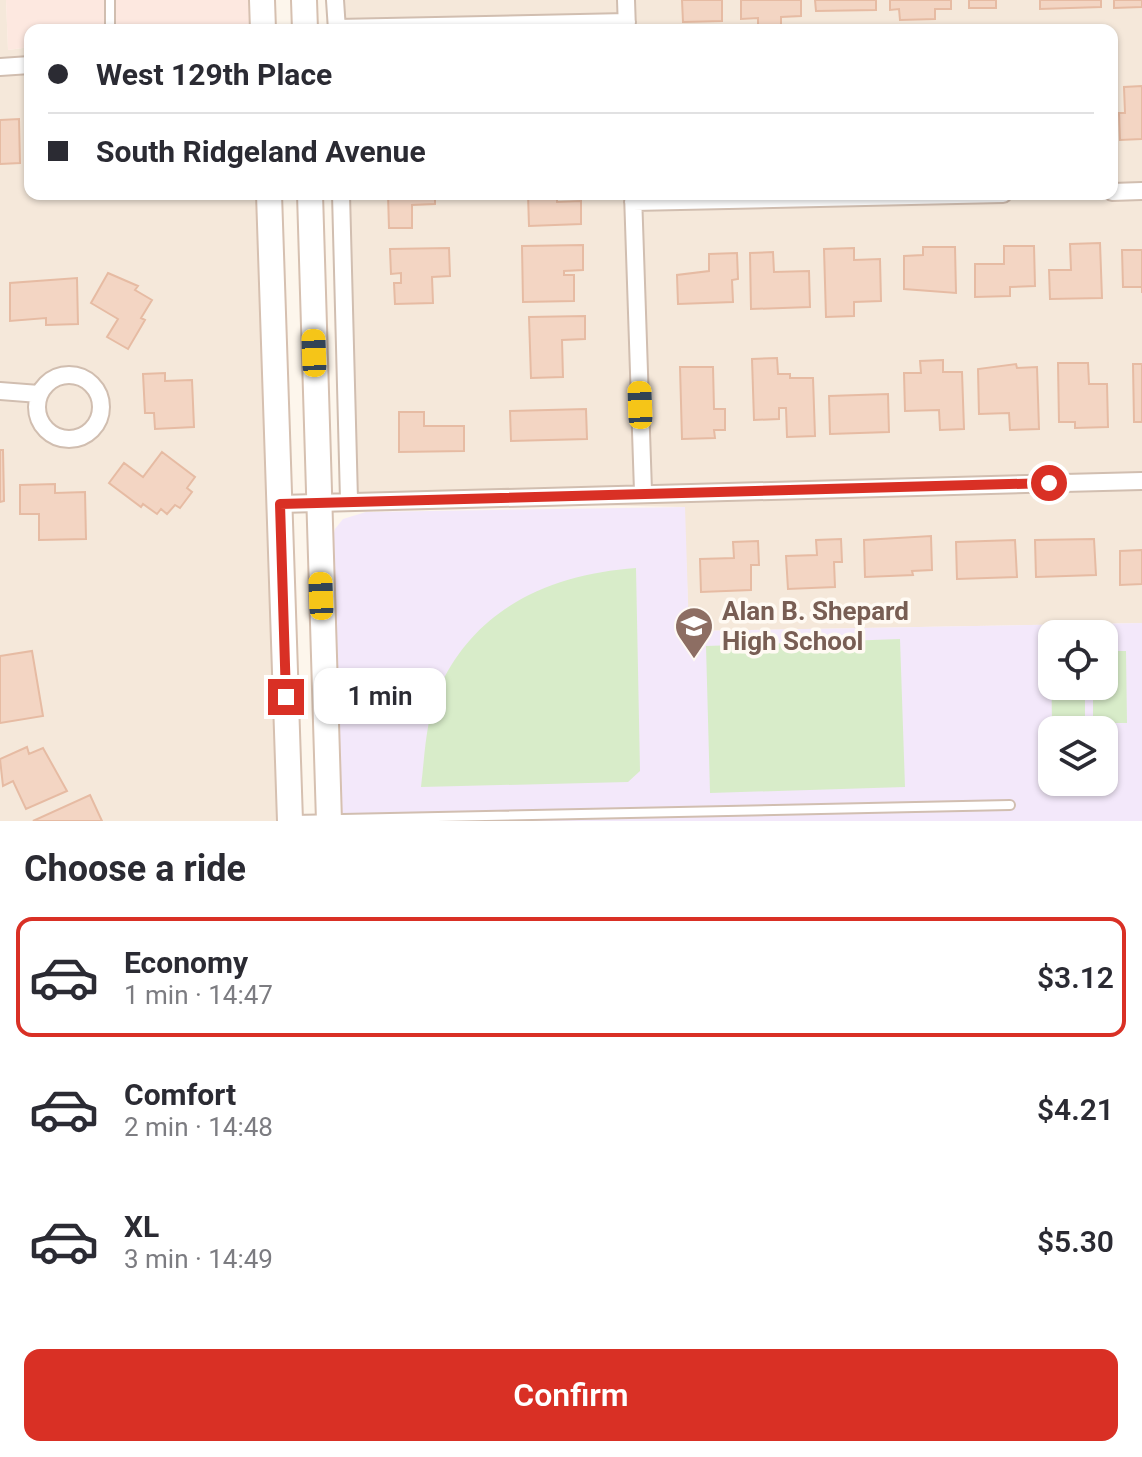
<!DOCTYPE html>
<meta charset="utf-8">
<style>
body{margin:0;font-family:Roboto,sans-serif;background:#f2f2f3;color:#2b2b33;height:100vh;display:flex;flex-direction:column;font-size:30px;white-space:nowrap}
*{box-sizing:border-box;margin:0}
p{font-size:26px;color:#7c7c81}
.icon{flex:none;width:44px;height:44px;fill:none;stroke:currentColor;stroke-width:2;stroke-linecap:round;stroke-linejoin:round}
.map{position:relative;height:821px;overflow:hidden}
.drawer{display:flex;flex-direction:column;background:#fff;flex:1}
.drawer>*{flex:none}
.hud{position:absolute;left:24px;top:24px;width:1094px;height:176px;border-radius:16px;box-shadow:0 2px 6px #0004;display:grid;align-content:center;height:176px;padding:0 24px;background:#fff}
.fabs{position:absolute;left:1038px;top:620px;display:grid;gap:16px}
.fabs a{display:grid;place-items:center;width:80px;height:80px;border-radius:16px;background:#fff;box-shadow:0 2px 6px #0004;font-size:40px}
.end{position:absolute;width:36px;height:36px;margin:-18px;border:10px solid #d93025;background:#fff;box-shadow:0 0 0 4px #fff}
.from{border-radius:50%}
.bubble{position:absolute;height:56px;border-radius:16px;background:#fff;box-shadow:0 2px 6px #0004;font-size:26px;font-weight:600;line-height:56px;text-align:center}
.car{position:absolute;width:24px;height:48px;margin:-24px -12px;border-radius:10px;box-shadow:0 0 6px 2px #0007;background:linear-gradient(#f5c518 24%,#345 0 40%,#f5c518 0 76%,#345 0 86%,#f5c518 0)}
.hud b{display:flex;align-items:center;gap:28px;height:76px;font-size:30px}
.hud b+b{border-top:2px solid #e1e1e2}
.hud i{width:20px;height:20px;background:#2b2b33}
ul{padding:0;list-style:none}
li{display:flex;align-items:center;gap:24px;height:120px;margin:0 16px 12px;padding:0 8px;border:4px solid transparent;border-radius:16px}
li div{flex:1}
li b{display:block;font-size:30px}
li em{font-style:normal;font-weight:600}
li.active{border-color:#d93025}
li>.icon{width:72px;height:72px;stroke-width:1.5}
h2{padding:0 24px;font-size:36px;line-height:96px}
.primary-button{display:flex;gap:16px;margin-top:auto;padding:16px 24px}
.primary-button a{flex:1;height:92px;border-radius:16px;background:#d93025;color:#fff;font-size:32px;font-weight:600;line-height:92px;text-align:center}
.map>svg:first-child{display:block}
.residential{fill:#f5e8da}
.commercial{fill:#fde8e0}
.education{fill:#f3e8fa;fill-rule:evenodd}
.green{fill:#d8ecc9}
.building{fill:#f3d5c3;stroke:#e6bba3;stroke-width:2}
.lines{fill:none;stroke-linecap:round;stroke-linejoin:round}
.lane-casing{stroke:#d1beb0;stroke-width:12}
.street-casing{stroke:#d1beb0;stroke-width:20}
.secondary-casing{stroke:#d6c0b0;stroke-width:28}
.lane{stroke:#fff;stroke-width:8}
.street{stroke:#fff;stroke-width:16}
.secondary{stroke:#fff;stroke-width:24}
.route{stroke:#d93025;stroke-width:10}
.labels{text-anchor:middle;dominant-baseline:central;stroke-width:7;stroke-linejoin:round;paint-order:stroke}
.education-label{font-size:26px;font-weight:bold;fill:#785e54;stroke:#fffaf3;text-anchor:start}
</style>
<div class="map">
<svg width="1142" height="821" viewBox="0 0 1142 821">
<rect width="100%" height="100%" fill="#fdf6ec"/>
<!-- residential -->
<path class="residential" d="M0,0H6L8,50L30,47V194H257L278,821H0Z
M326,0H1142V623L689,631L684,507L349,500L335,194H1112V30H328Z"/>
<!-- commercial -->
<path class="commercial" d="M6,0H251L252,28L30,30V47L8,50Z"/>
<!-- education -->
<path class="education" d="M685,507L689,631L1142,623V821H341L332,540L335,529L343,519L366,512ZM1052,634H1104V686H1052ZM1052,730H1104V782H1052Z"/>
<!-- green -->
<path class="green" d="M636,568L640,771L628,782L421,787C425,753 426,715 441,684C479,605 554,574 636,568Z
M900,639L905,787L710,793L706,646Z
M1104,651H1126L1127,723H1093V686H1104Z
M1051,653L1052,686H1085V724L1052,725Z"/>
<!-- building -->
<path class="building" d="M682,0H722V21L683,22Z
M741,0H801V16L781,17V28H758V18L741,19Z
M815,0H876V10L816,11Z
M890,0H951V9H935V19L900,20L899,9L890,10Z
M969,0H996V8H969Z
M1040,0H1101V7L1040,9Z
M1114,0H1142V7L1114,8Z
M1142,86V139L1120,140L1119,113H1125L1124,87Z
M19,119L20,163L0,164V120Z
M388,194H435V204L412,205V228H389Z
M528,194H557V202L581,201V224L529,226Z
M1100,243L1102,298L1050,299L1049,270H1071L1070,244Z
M583,245V270L564,271V275H574V301L523,302L522,246Z
M1004,246H1034L1035,286L1010,287V296L975,297V264H1004Z
M923,247H955L956,293L904,289V256L923,255Z
M449,248L450,276L432,277L433,303L395,304L394,283H401V273L391,274L390,249Z
M854,248V260L880,259L881,301L854,302V316L826,317L824,249Z
M1122,250H1142V293V287H1123Z
M773,252L774,272L809,271L810,307L751,309L750,253Z
M737,253L738,279L732,280L733,302L678,304L677,275L709,271V254Z
M108,273L138,286L135,290L152,300L141,318L145,320L128,349L107,337L118,319L91,303Z
M77,278L78,324L46,325V318L10,321V283Z
M585,316V339L562,340L563,377L531,378L529,317Z
M777,358L778,374H790V378H813L815,436L787,437L786,408H779V419L754,420L752,359Z
M943,360V372H962L964,429L940,430L939,410L905,411L904,373H921L920,361Z
M1058,363H1088L1089,384H1107L1108,427L1075,428V422H1059Z
M1016,364L1017,368L1037,367L1039,429L1010,430L1009,413L979,414L978,369Z
M1133,364H1142V422H1134Z
M680,367H713L714,409H725V430H714L715,438L682,439Z
M165,373V381L192,380L194,427L155,429L154,413H145L143,374Z
M888,394L889,432L830,434L829,396Z
M586,409L587,439L511,441L510,411Z
M399,412H424V426H464V451L399,452Z
M0,450H3L4,501L0,502Z
M162,452L195,477L187,488L192,492L180,508L175,505L167,514L161,509L157,514L143,504L141,507L109,483L124,463L143,477Z
M55,484V493L85,492L86,539L39,540V514H20V485Z
M931,536L932,570L912,571L913,575L865,577L864,540Z
M841,539L842,562H834L835,587L788,589L786,556L817,555L816,540Z
M1094,539L1096,575L1036,577L1035,540Z
M1015,540L1017,577L957,579L956,542Z
M758,541L759,565H751V590L701,592L700,559L734,558L733,542Z
M1142,550V584L1120,585V551Z
M32,651L43,716L0,723V656Z
M27,747L29,754L43,748L67,791L26,809L13,781L3,786L0,759Z
M90,795L102,821H33Z"/>
<g class="lines">
<defs>
<path id="lane" d="M110,30V0
M294,820L1010,805"/>
<path id="street" d="M335,0L337,30
M626,0L627,30
M337,28L627,22
M0,67L30,65
M1112,192L1142,191
M341,194L349,500
M633,194L643,491
M633,202L1003,194
M37 407a32 32 0 1 1 64 0a32 32 0 1 1-64 0Z
M0,391L39,394
M280,504L1142,481"/>
<path id="secondary" d="M262,0L263,30
M304,0L305,30
M269,194L290,821
M310,194L329,821"/>
</defs>
<!-- lane casing -->
<use href="#lane" class="lane-casing"/>
<!-- street casing -->
<use href="#street" class="street-casing"/>
<!-- secondary casing -->
<use href="#secondary" class="secondary-casing"/>
<!-- lane -->
<use href="#lane" class="lane"/>
<!-- street -->
<use href="#street" class="street"/>
<!-- secondary -->
<use href="#secondary" class="secondary"/>
</g>
<g class="lines">
<!-- route -->
<path class="route" d="M286,697L280,504L1049,483"/>
</g>
<!-- icons -->
<defs>
<symbol id="school-pin" viewBox="-11 -11 22 30"><path d="M0 17L-7.5 6A9.5 9.5 0 1 1 7.5 6Z" fill="#8d6e63" stroke="#fffaf3"/><path d="M0-5L7-2L0 1L-7-2ZM-4 1L0 2.5L4 1V4Q0 6-4 4Z" fill="#fff"/></symbol>
</defs>
<g fill-rule="evenodd">
<use href="#school-pin" x="672" y="604" width="44" height="60"/>
</g>
<g class="labels">
<!-- education labels -->
<g class="education-label">
<text x="722" y="611">Alan B. Shepard<tspan x="722" dy="30">High School</tspan></text>
</g>
</g>
</svg>
<div class="fabs">
<a><svg class="icon" aria-label="locate" viewBox="0 0 24 24"><circle cx="12" cy="12" r="6"/><path d="M12 2v4M12 18v4M2 12h4M18 12h4"/></svg></a>
<a><svg class="icon" aria-label="layers" viewBox="0 0 24 24"><path d="M12 4l9 5-9 5-9-5zM3 14l9 5 9-5"/></svg></a>
</div>
<i class="end from" style="left:1049px;top:483px"></i>
<i class="end" style="left:286px;top:697px"></i>
<div class="bubble" style="left:314px;top:668px;width:132px">1 min</div>
<i class="car" style="left:314px;top:353px;rotate:358deg"></i>
<i class="car" style="left:640px;top:405px;rotate:358deg"></i>
<i class="car" style="left:321px;top:596px;rotate:358deg"></i>
<div class="hud">
<b><i class="from"></i>West 129th Place</b>
<b><i></i>South Ridgeland Avenue</b>
</div>
</div>
<section class="drawer">
<h2>Choose a ride</h2>
<ul>
<li class="active"><svg class="icon" aria-label="car" viewBox="0 0 24 24"><path d="M5 17H2v-5l4-1 3-4h7l3 4 3 1v5h-3M9 17h6M6 11h13"/><circle cx="7" cy="17" r="2"/><circle cx="17" cy="17" r="2"/></svg><div><b>Economy</b><p>1 min · 14:47</p></div><em>$3.12</em></li>
<li><svg class="icon" aria-label="car" viewBox="0 0 24 24"><path d="M5 17H2v-5l4-1 3-4h7l3 4 3 1v5h-3M9 17h6M6 11h13"/><circle cx="7" cy="17" r="2"/><circle cx="17" cy="17" r="2"/></svg><div><b>Comfort</b><p>2 min · 14:48</p></div><em>$4.21</em></li>
<li><svg class="icon" aria-label="car" viewBox="0 0 24 24"><path d="M5 17H2v-5l4-1 3-4h7l3 4 3 1v5h-3M9 17h6M6 11h13"/><circle cx="7" cy="17" r="2"/><circle cx="17" cy="17" r="2"/></svg><div><b>XL</b><p>3 min · 14:49</p></div><em>$5.30</em></li>
</ul>
<div class="primary-button"><a>Confirm</a></div>
</section>
